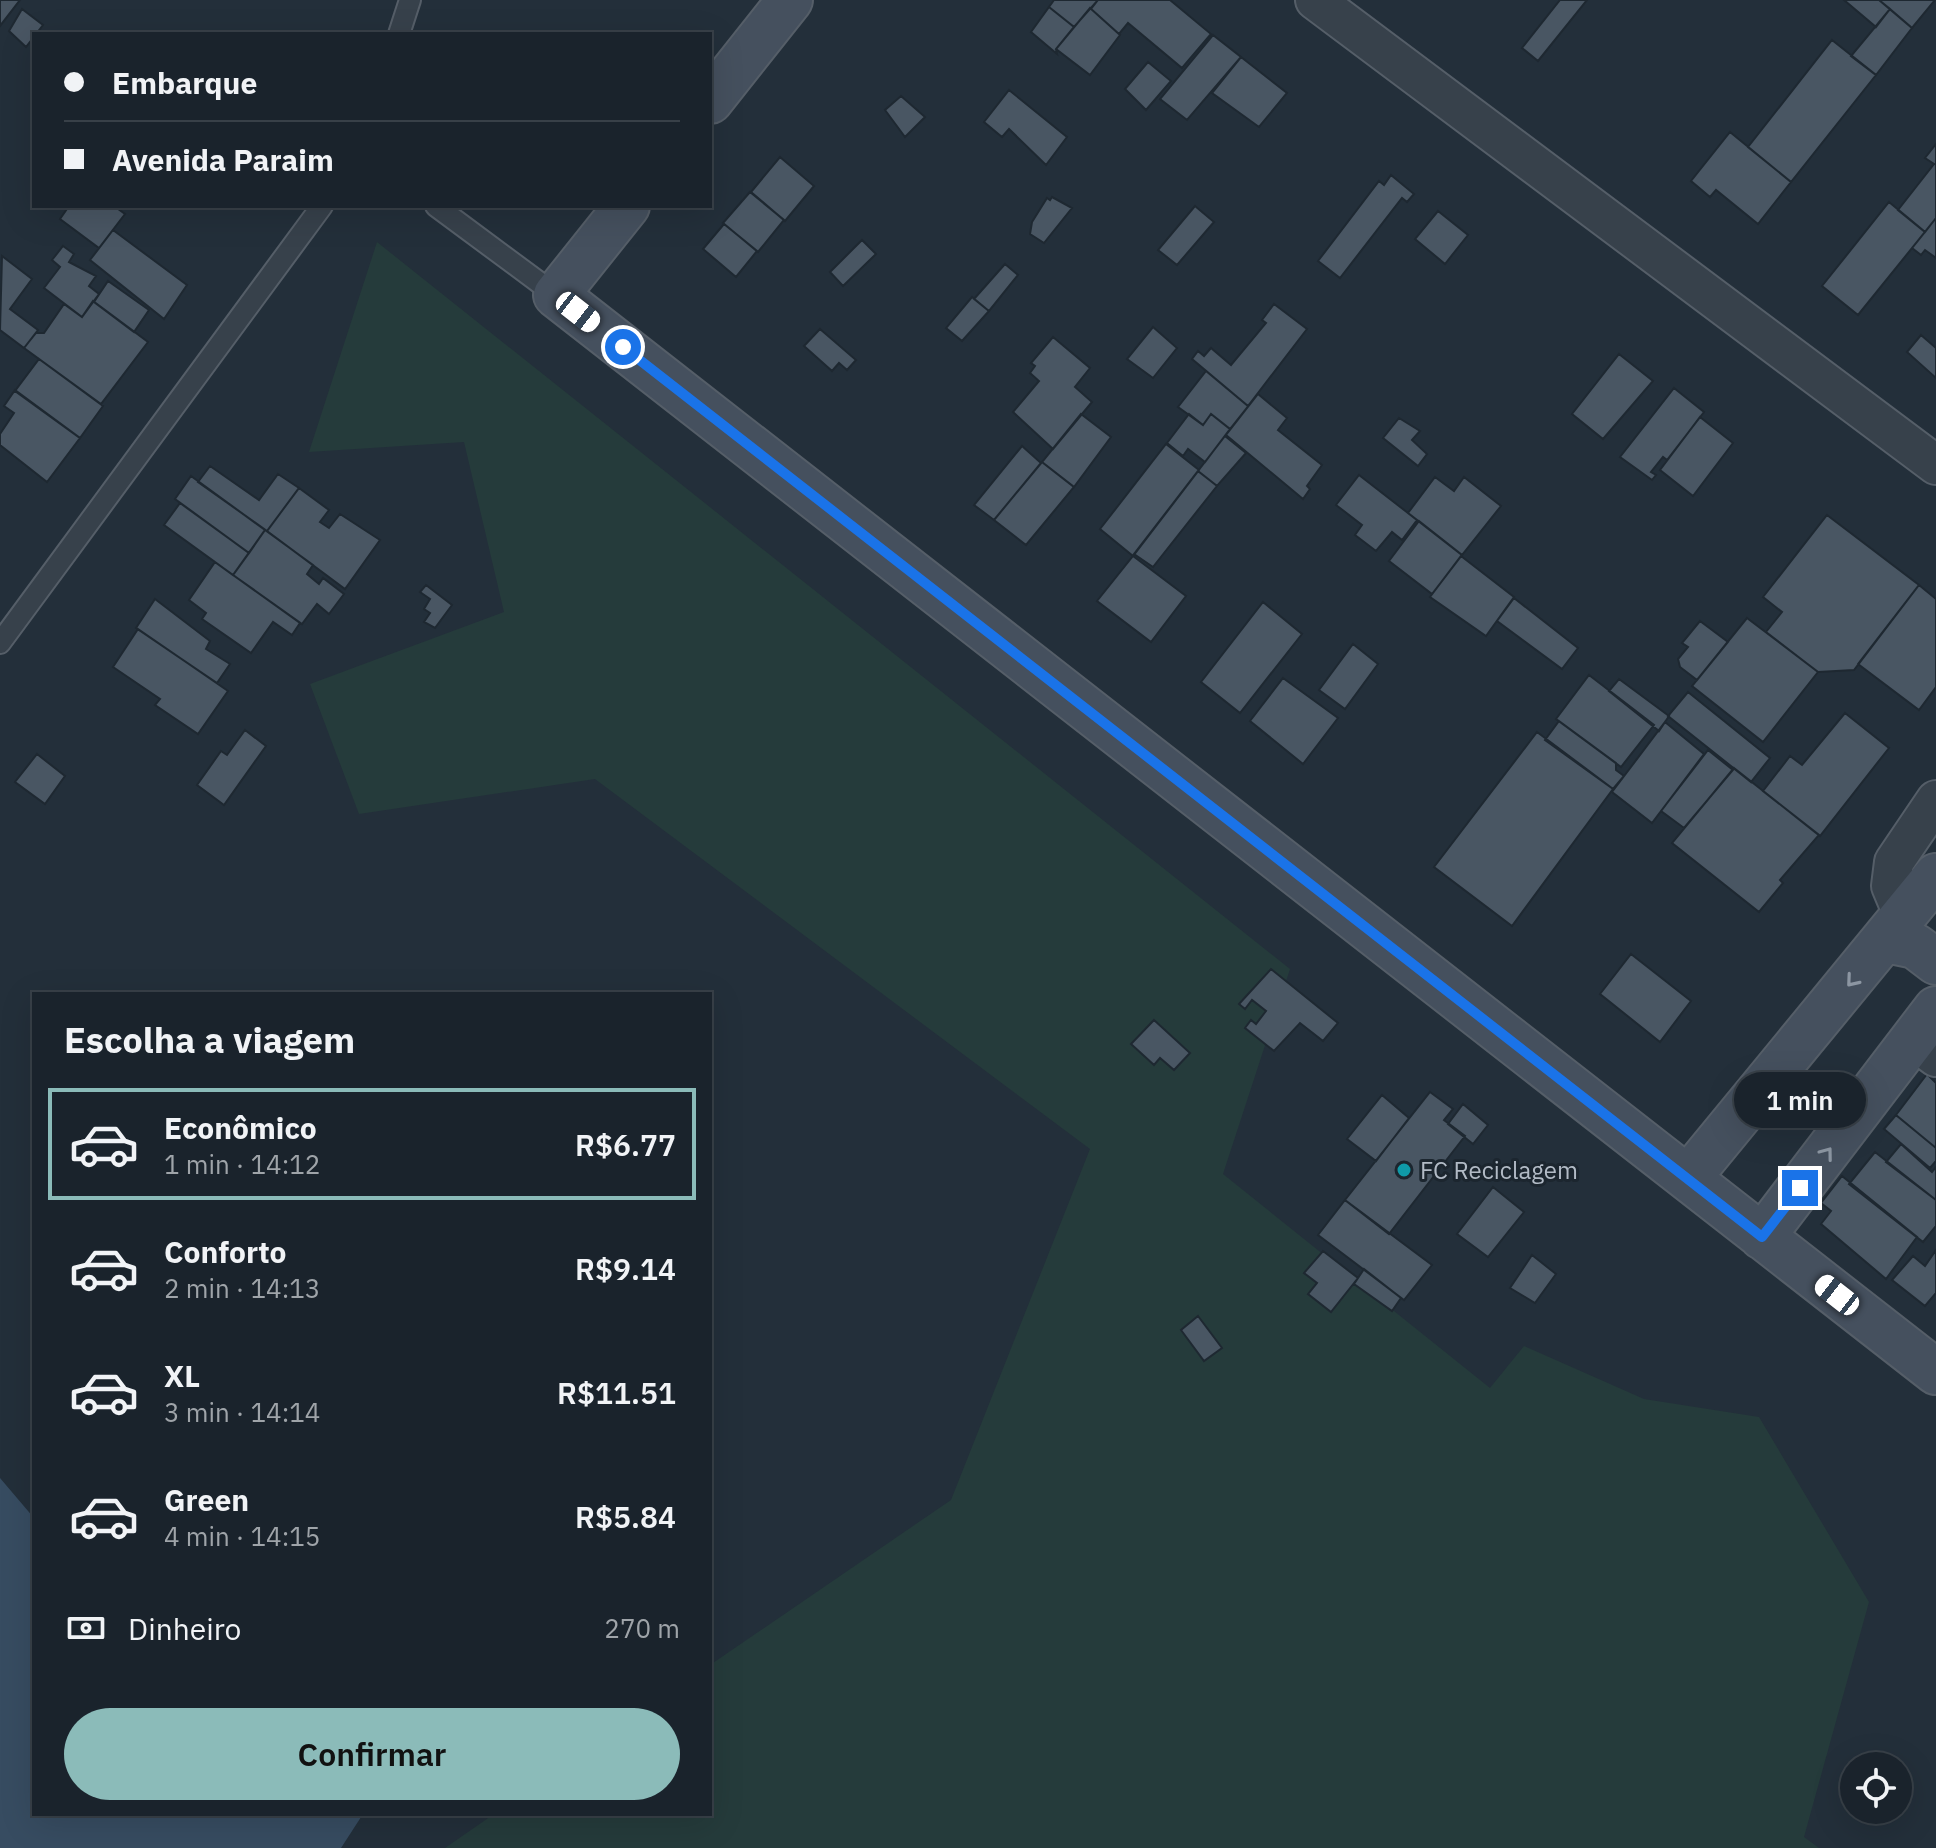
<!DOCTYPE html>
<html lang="pt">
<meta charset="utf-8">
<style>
body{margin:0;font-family:"IBM Plex Sans",sans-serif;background:#272f38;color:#f1f3f6;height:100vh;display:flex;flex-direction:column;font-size:30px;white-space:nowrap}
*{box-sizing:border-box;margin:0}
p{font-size:26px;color:#9fa4a9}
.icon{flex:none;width:44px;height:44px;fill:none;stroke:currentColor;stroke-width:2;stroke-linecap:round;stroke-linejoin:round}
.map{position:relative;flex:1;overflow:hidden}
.side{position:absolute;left:32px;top:992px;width:680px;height:824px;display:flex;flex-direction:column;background:#1a232c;border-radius:0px;box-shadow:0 8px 32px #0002,0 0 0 2px #384048}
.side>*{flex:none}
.hud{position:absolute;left:32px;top:32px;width:680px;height:176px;border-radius:0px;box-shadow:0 8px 32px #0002,0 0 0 2px #384048;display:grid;align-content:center;height:176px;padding:0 32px;background:#1a232c}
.tools{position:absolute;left:1840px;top:1752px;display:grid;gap:16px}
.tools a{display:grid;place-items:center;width:72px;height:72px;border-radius:50%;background:#1a232c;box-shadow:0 8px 32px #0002,0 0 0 2px #384048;font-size:40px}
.end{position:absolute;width:36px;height:36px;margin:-18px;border:10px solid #1a73e8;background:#fff;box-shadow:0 0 0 4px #fff}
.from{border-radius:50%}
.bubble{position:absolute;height:56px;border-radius:28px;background:#1a232c;box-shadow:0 8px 32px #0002,0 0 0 2px #384048;font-size:26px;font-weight:600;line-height:56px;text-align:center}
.car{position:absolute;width:24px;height:48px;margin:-24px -12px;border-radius:10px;box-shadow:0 0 6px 2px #0007;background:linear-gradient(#fff 24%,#345 0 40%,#fff 0 76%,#345 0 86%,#fff 0)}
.hud b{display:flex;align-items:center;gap:28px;height:76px;font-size:30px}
.hud b+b{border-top:2px solid #384048}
.hud i{width:20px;height:20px;background:#f1f3f6}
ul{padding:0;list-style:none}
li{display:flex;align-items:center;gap:24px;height:112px;margin:0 16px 12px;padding:0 16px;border:4px solid transparent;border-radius:0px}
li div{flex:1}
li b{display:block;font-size:30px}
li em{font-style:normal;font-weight:600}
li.on{border-color:#8bbbb9}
li>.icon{width:72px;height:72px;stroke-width:1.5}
h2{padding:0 32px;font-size:36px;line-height:96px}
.pay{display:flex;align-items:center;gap:20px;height:88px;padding:0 32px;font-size:30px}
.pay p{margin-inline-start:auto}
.button{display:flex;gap:16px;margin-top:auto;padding:16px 32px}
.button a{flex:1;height:92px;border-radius:48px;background:#8bbbb9;color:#111;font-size:32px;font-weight:600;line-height:92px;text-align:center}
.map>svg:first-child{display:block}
.green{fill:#253b3b}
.water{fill:#374c61}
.building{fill:#495663;stroke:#1e2831;stroke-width:2}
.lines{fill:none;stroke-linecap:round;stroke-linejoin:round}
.lane-casing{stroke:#555e68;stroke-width:24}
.street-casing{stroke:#555e68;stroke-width:42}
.secondary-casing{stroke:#555e68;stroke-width:48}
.lane{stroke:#37414b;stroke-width:20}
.street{stroke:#37414b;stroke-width:38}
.secondary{stroke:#45505e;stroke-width:44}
.oneway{stroke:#8c96a2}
.route{stroke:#1a73e8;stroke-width:10}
.culture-dot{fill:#0f9aa8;stroke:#1c262f;stroke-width:3}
.labels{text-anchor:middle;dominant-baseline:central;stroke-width:6;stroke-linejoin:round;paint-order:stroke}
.poi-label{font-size:24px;fill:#b2bbc6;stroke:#1c262f;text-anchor:start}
</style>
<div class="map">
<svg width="1936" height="1848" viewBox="0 0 1936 1848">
<rect width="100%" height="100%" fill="#232f3a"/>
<!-- green -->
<path class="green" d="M377,242L1290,969L1223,1174L1490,1388L1524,1346L1644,1399L1759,1417L1869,1602L1804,1837L1819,1848H445L494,1814H710V1665L951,1500L1090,1149L595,779L359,814L310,684L504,612L464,442L309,452Z"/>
<!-- water -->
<path class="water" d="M0,1478L34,1518V1814H363L341,1848H0Z"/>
<!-- building -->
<path class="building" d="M0,0H20L0,26Z
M1054,0H1098L1074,27L1049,7Z
M1098,0H1170L1211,34L1182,68L1128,23L1119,34L1091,9Z
M1560,0H1587L1538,61L1522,48Z
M1844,0H1879L1890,9L1876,27Z
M1879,0H1935L1912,28Z
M1049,7L1074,27L1056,49L1057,54L1031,32Z
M1090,8L1120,35L1090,75L1056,49Z
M22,9L43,25L26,47L9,31Z
M1890,9L1912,28L1876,75L1851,56Z
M1213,35L1241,57L1187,120L1160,99Z
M1832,40L1876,75L1791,182L1748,147Z
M1241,57L1287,93L1259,127L1212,93Z
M1148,62L1171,81L1146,110L1125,89Z
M1009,90L1067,137L1046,165L1009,129L1002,137L984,122Z
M901,96L925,117L905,137L885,110Z
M1730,132L1791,182L1758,224L1716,190L1710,197L1691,181Z
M1936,144V218L1925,232L1898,210L1934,164L1925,158Z
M780,157L814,186L785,221L751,192Z
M1391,175L1414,194L1407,202L1402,198L1340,278L1318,261L1379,181L1384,185Z
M750,192L784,220L758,252L723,223Z
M1052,197L1072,208L1044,243L1030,234L1032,222L1047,198L1050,200Z
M1889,202L1925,232L1858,315L1822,286Z
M69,206H114L125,214L99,248L60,219Z
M1195,206L1214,222L1177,265L1158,250Z
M1438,211L1468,235L1445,264L1415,239Z
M1936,218V258L1925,250L1921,255L1912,248Z
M724,224L757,251L736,277L703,249Z
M113,230L187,285L164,319L90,260Z
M862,240L876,254L843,286L830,272Z
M63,246L74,254L69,262L96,276L89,286L99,294L82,317L44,288L60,267L52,260Z
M2,256L32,279L10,309L38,330L24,348L0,330Z
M1005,264L1018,275L989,311L974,299Z
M108,281L149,310L134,332L94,302Z
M972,297L989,311L962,341L946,328Z
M93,301L148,342L101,404L24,348L36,333H44L64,304L82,317Z
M1274,304L1307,329L1248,406L1192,359L1198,351L1204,356L1211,348L1231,365L1266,323L1262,320Z
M1153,327L1177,348L1153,378L1127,359Z
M820,329L856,360L847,370L839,363L832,371L804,346Z
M1921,335L1936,348V378L1907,352Z
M1053,337L1090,368L1075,387L1092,402L1053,449L1013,412L1039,381L1030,373L1035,366L1031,363Z
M1619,354L1653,381L1603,439L1572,414Z
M39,359L103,406L80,438L15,391Z
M1206,371L1248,406L1257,395L1230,429L1211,414L1203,425L1178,407Z
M1674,388L1704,412L1667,460L1663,457L1651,472L1656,475L1652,480L1620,457Z
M15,390L80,438L47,482L0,445V434L14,413L4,406Z
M1258,394L1287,418L1278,430L1322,465L1307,486L1310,489L1303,499L1226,435Z
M1081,414L1111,437L1074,487L1042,462Z
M1189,414L1203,425L1211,414L1230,429L1205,462L1188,449L1183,456L1167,443Z
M1700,417L1733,443L1693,496L1660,470Z
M1399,418L1420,431L1412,440L1427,454L1418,466L1383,438Z
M1225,436L1246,453L1217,486L1198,471Z
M1166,444L1199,470L1133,556L1100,529Z
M1022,446L1041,463L994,520L974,505Z
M1042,462L1074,487L1026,545L994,520Z
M210,466L259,500L278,474L299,488L267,531L198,482Z
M1198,471L1217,486L1153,567L1134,554Z
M1359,475L1417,520L1402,540L1392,532L1376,551L1355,535L1362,525L1336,505Z
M191,476L265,530L249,553L175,499Z
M1435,477L1454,491L1464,477L1501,506L1462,555L1408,513Z
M299,488L329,510L320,522L329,528L340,514L380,540L345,589L267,531Z
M180,503L249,553L233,575L164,525Z
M1827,515L1919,585L1854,670L1818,672L1766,632L1782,612L1763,597Z
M1419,521L1462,555L1432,594L1389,561Z
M265,530L313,565L307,574L319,584L323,578L344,594L329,614L317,604L302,624L233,575Z
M1133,556L1186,596L1151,642L1097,601Z
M1461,556L1514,597L1486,636L1430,597Z
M215,562L300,623L292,635L273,622L251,653L202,619L206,613L189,600Z
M426,585L452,605L435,628L424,622L430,613L424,609L430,599L420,592Z
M1919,585L1936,599V687L1919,710L1858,664Z
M1514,598L1578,648L1562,669L1497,621Z
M155,599L210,641L206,649L230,664L217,683L136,628Z
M1263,602L1302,634L1240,713L1201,682Z
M1747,618L1818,672L1763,742L1692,686Z
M1700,621L1728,642L1697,680L1680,667L1678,659L1688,647L1682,643Z
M138,629L228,691L198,734L155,705L160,699L113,667Z
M1353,644L1378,664L1345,709L1319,690Z
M1589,675L1654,725L1621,767L1556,719Z
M1283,678L1338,718L1303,764L1250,721Z
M1619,679L1669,716L1659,731L1609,691Z
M1688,692L1770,758L1751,782L1668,716Z
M1845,713L1889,748L1820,836L1763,791L1790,756L1802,765Z
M1559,721L1616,763V770L1624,776L1613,789L1545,740Z
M1665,722L1704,754L1652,823L1612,792Z
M245,730L266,746L224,805L197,785L221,751L227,755Z
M1537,732L1613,789L1512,926L1434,867Z
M1708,750L1733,770L1684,828L1661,811Z
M37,754L65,776L45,804L15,782Z
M1734,768L1819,835L1780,880L1783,883L1759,912L1672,843Z
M1631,954L1691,1001L1660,1042L1600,994Z
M1271,969L1338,1023L1323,1041L1300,1023L1274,1051L1245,1028L1251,1020L1256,1024L1266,1011L1252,1000L1245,1009L1239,1004Z
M1154,1020L1190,1053L1174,1070L1160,1058L1154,1065L1131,1044Z
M1927,1074L1936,1083V1148L1896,1115Z
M1430,1092L1453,1109L1444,1120L1465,1136L1389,1234L1345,1200Z
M1382,1095L1409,1118L1376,1161L1347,1139Z
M1463,1104L1488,1125L1473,1144L1448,1124Z
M1896,1115L1936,1148V1161L1930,1168L1884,1129Z
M1901,1144L1932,1172L1936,1167V1200L1886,1162Z
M1875,1152L1936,1200V1226L1923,1242L1849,1184Z
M1842,1176L1917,1237L1886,1279L1821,1224L1831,1211L1821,1203Z
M1493,1187L1524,1212L1488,1257L1457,1234Z
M1345,1200L1432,1265L1404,1300L1318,1235Z
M1936,1250V1293L1925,1306L1892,1280L1913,1256L1925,1266Z
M1323,1251L1358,1278L1331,1312L1308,1294L1317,1283L1304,1273Z
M1532,1255L1556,1274L1535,1303L1510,1288Z
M1364,1269L1401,1298L1392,1311L1354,1284Z
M1198,1316L1222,1348L1204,1361L1181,1330Z"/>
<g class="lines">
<defs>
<path id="lane" d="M399,34L410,0
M436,206L556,295
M0,643L322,206"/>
<path id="street" d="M1315,0L1936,465
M1904,917L1891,886L1894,862L1936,800
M1913,1040L1936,1057"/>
<path id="secondary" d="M710,101L790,0
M627,206L556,295L1936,1372
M1886,940L1915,946L1936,962
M1688,1178L1936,876
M1762,1237L1936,1009"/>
</defs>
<!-- lane casing -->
<use href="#lane" class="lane-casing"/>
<!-- street casing -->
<use href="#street" class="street-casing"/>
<!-- secondary casing -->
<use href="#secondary" class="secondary-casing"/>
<!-- lane -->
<use href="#lane" class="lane"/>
<!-- street -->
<use href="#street" class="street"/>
<!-- secondary -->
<use href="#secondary" class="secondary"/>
</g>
<!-- one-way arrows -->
<defs><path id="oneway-chevron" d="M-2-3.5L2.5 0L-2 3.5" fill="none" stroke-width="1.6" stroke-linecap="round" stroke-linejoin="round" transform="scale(2)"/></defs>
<g class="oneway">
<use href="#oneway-chevron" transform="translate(1852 981) rotate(130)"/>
<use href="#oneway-chevron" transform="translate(1827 1153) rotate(-53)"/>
</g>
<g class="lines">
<!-- route -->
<path class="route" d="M623,347L1762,1237L1800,1188"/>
</g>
<!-- markers -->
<circle class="culture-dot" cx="1404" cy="1170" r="8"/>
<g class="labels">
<!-- poi labels -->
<g class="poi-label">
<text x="1420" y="1170">FC Reciclagem</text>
</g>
</g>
</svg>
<div class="tools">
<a><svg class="icon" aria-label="locate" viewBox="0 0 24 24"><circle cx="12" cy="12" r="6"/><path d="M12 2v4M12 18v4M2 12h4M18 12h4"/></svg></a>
</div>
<i class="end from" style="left:623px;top:347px"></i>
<i class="end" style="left:1800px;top:1188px"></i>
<div class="bubble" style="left:1734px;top:1072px;width:132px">1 min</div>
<i class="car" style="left:578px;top:312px;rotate:128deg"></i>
<i class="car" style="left:1837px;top:1295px;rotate:308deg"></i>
<div class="hud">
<b><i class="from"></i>Embarque</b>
<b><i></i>Avenida Paraim</b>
</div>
<section class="side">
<h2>Escolha a viagem</h2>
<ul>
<li class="on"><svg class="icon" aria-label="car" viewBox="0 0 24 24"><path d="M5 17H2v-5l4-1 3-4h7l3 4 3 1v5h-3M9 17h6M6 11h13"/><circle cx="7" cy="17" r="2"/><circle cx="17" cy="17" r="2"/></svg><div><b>Econômico</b><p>1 min · 14:12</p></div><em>R$6.77</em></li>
<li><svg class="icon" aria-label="car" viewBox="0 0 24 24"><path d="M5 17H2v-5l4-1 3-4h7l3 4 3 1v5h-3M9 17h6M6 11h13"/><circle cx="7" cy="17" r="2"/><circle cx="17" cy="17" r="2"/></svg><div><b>Conforto</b><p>2 min · 14:13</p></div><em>R$9.14</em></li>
<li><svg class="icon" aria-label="car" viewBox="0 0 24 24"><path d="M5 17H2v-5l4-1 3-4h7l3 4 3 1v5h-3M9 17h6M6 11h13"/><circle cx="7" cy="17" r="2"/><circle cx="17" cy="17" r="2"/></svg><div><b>XL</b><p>3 min · 14:14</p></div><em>R$11.51</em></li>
<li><svg class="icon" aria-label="car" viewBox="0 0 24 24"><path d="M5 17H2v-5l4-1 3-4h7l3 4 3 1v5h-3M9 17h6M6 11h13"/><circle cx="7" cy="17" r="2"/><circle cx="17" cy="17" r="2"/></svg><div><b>Green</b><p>4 min · 14:15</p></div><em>R$5.84</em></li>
</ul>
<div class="pay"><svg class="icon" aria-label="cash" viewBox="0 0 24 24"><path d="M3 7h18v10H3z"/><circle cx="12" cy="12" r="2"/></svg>Dinheiro<p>270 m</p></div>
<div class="button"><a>Confirmar</a></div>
</section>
</div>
